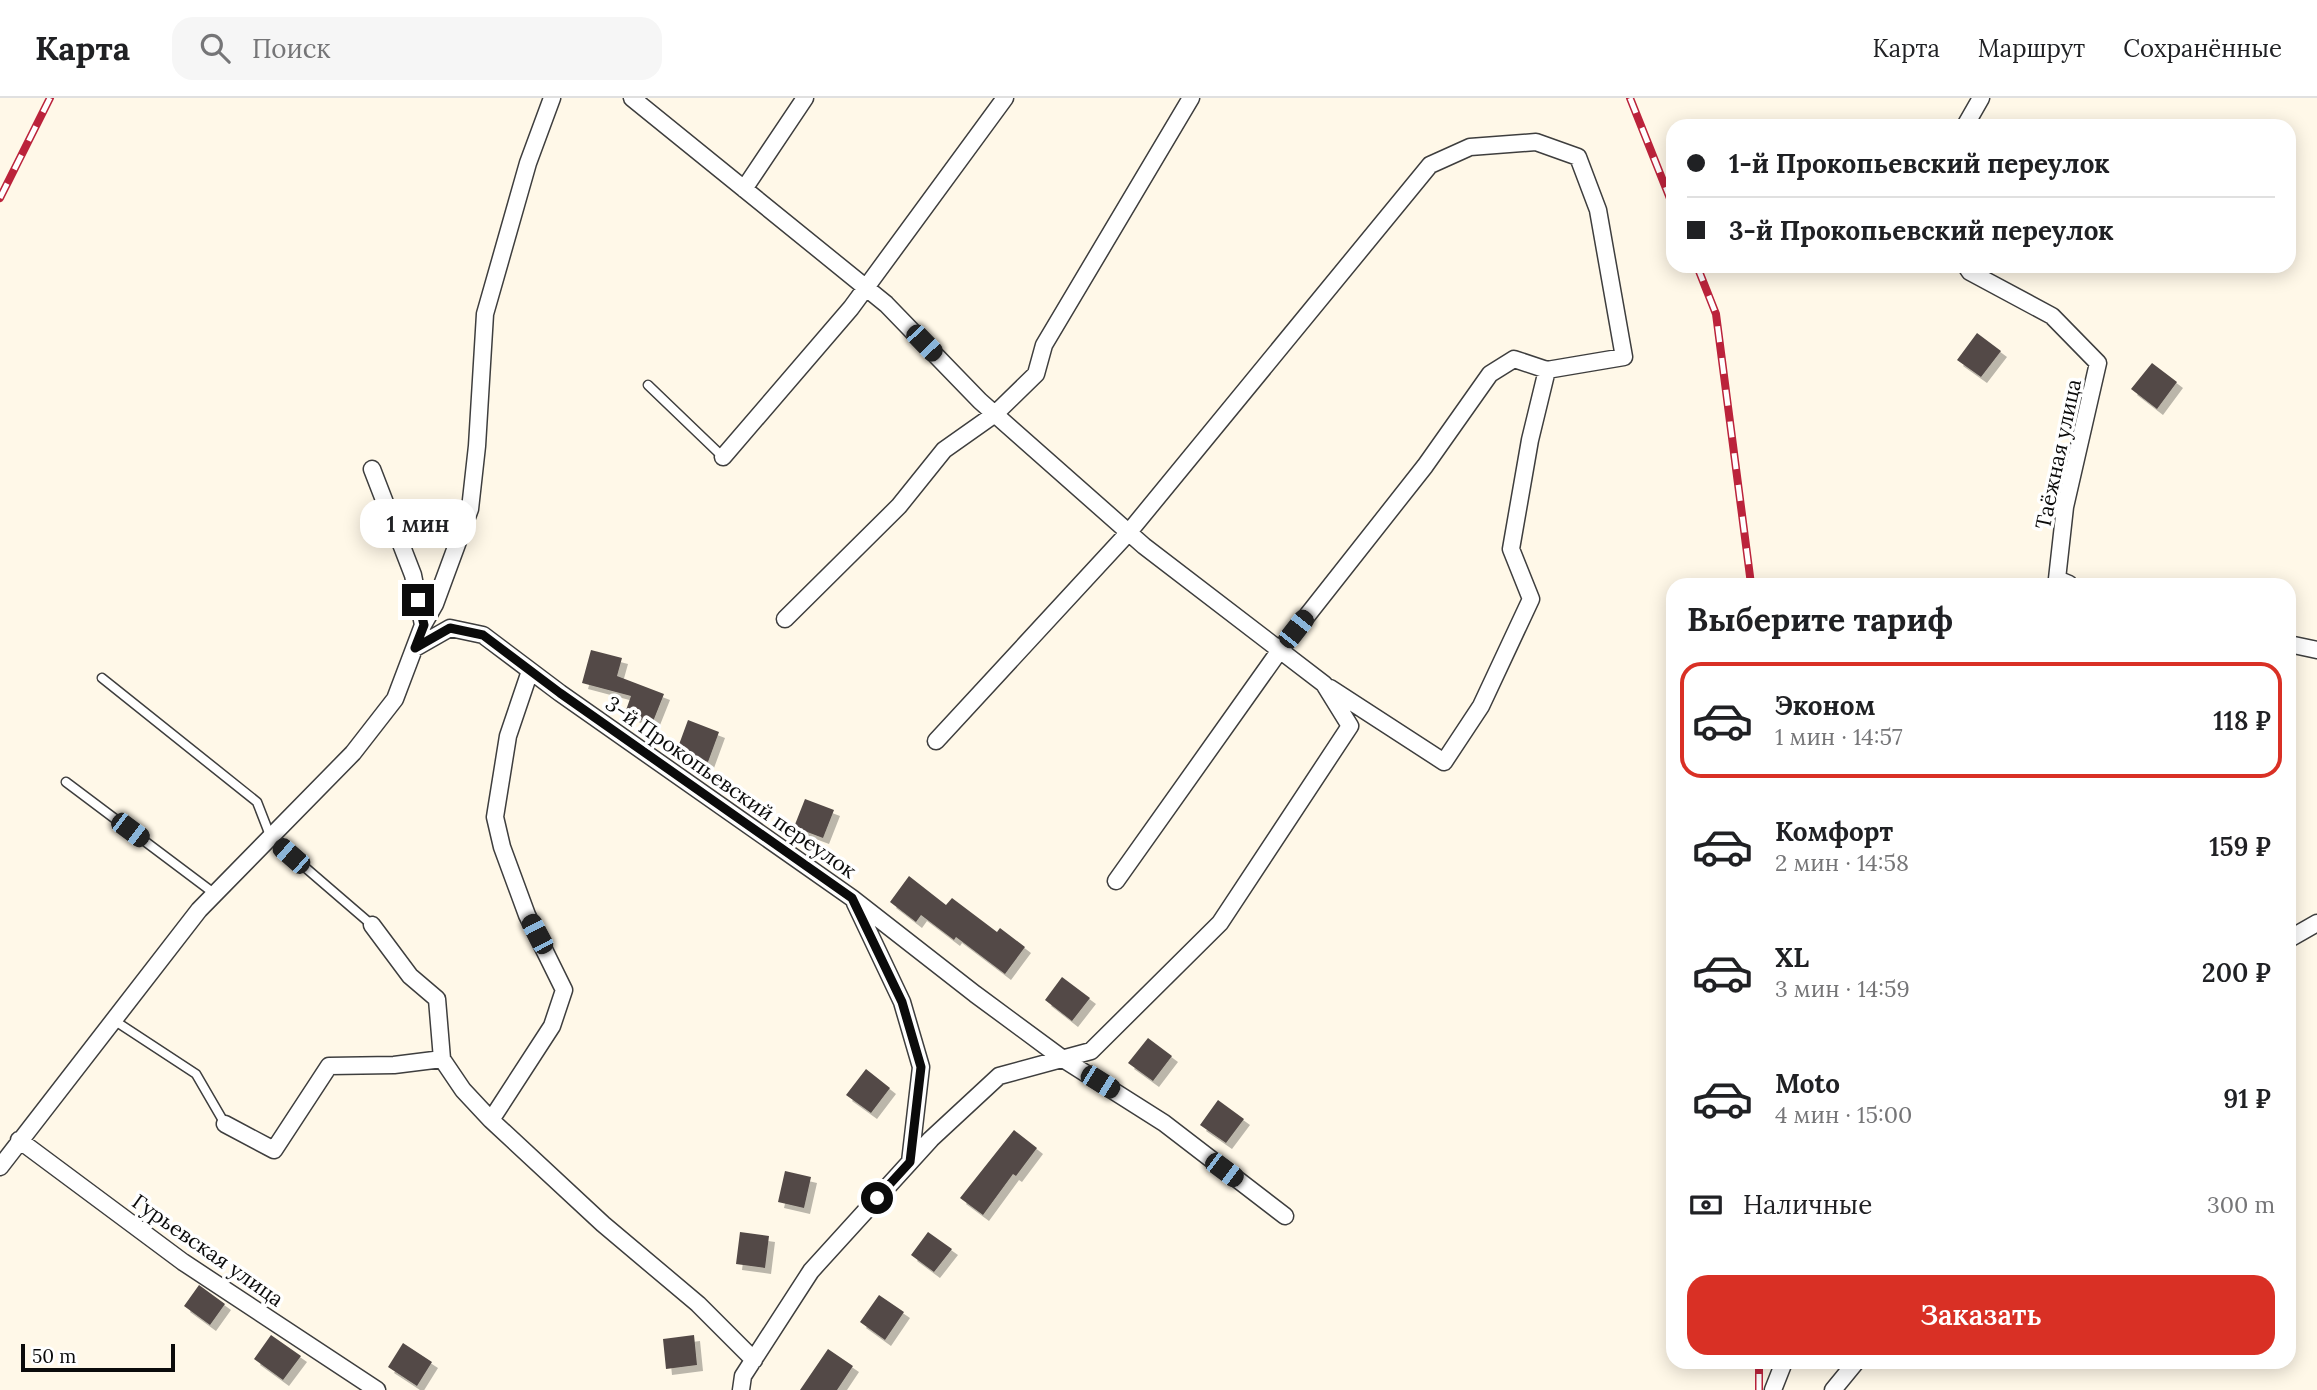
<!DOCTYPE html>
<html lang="ru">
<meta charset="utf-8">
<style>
body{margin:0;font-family:Lora,serif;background:#f6f6f6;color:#202124;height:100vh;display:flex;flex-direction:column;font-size:26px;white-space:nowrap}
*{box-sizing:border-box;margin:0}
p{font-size:23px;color:#757577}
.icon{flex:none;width:38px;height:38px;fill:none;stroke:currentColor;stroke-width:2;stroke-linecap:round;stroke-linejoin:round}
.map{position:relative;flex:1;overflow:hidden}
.sheet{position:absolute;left:1666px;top:480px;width:630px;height:791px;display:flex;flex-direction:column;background:#fff;border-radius:21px;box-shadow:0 4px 18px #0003}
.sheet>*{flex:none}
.top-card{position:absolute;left:1666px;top:21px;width:630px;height:154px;border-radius:21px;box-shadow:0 4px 18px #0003;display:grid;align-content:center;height:154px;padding:0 21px;background:#fff}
.scale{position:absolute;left:21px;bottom:18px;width:154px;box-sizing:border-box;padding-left:7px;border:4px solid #0b0b0b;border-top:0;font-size:19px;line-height:24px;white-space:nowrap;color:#0b0b0b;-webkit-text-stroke:5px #fff;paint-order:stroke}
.end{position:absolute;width:32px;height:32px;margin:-16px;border:9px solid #0b0b0b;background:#fff;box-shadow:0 0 0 4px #fff}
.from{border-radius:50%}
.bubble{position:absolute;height:49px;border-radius:21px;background:#fff;box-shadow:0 4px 18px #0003;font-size:23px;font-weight:600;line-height:49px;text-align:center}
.car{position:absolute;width:21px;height:42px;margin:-21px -10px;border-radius:9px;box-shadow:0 0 5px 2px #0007;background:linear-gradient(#222 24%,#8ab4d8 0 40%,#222 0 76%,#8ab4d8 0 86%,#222 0)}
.top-card b{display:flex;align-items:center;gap:24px;height:66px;font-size:26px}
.top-card b+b{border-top:2px solid #e0e0e0}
.top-card i{width:18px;height:18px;background:#202124}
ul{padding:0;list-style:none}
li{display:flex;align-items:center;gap:21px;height:116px;margin:0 14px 10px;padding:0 7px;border:4px solid transparent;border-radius:21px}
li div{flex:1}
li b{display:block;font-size:26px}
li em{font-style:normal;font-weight:600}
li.selected{border-color:#d93025}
li>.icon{width:63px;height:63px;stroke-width:1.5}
h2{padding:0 21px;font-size:32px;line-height:84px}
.pay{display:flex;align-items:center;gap:18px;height:77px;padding:0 21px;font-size:26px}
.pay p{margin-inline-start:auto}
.cta{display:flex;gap:14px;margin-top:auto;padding:14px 21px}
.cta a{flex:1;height:80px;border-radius:21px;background:#d93025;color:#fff;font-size:28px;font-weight:600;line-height:80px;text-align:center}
header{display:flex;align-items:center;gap:42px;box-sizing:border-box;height:98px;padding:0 35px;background:#fff;border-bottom:2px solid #e0e0e0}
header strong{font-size:33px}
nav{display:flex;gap:38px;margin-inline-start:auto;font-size:24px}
.search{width:490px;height:63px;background:#f6f6f6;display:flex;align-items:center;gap:18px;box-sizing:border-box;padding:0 24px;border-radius:21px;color:#757577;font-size:26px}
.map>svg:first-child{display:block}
.building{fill:#534a47;filter:url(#shadow)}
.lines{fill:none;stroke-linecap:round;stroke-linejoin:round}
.service-casing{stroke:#3e3e3e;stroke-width:11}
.minor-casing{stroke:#3e3e3e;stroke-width:19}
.service{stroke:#fff;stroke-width:8}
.minor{stroke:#fff;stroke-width:16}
.rail-casing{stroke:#bb233b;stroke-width:8}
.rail{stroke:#fff;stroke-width:5;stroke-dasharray:16;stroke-linecap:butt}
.route{stroke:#0b0b0b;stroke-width:9}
.labels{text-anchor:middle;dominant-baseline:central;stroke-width:7;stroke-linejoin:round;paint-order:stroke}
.street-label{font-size:21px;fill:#0b0b0b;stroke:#fff}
</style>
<header>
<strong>Карта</strong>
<div class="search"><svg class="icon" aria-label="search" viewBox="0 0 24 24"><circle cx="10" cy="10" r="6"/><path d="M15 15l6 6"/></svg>Поиск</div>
<nav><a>Карта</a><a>Маршрут</a><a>Сохранённые</a></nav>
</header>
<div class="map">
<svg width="2317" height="1292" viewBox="0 0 2317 1292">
<defs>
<filter id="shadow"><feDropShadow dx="6" dy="6" stdDeviation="0" flood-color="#0004"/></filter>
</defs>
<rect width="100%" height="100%" fill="#fff8e8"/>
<!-- building -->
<path class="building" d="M1977,235L2001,253L1981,279L1957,262Z
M2152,265L2177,284L2157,311L2131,291Z
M591,552L622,560L617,578L664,596L652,626L625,615L631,598L582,585Z
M688,622L719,634L708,664L677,652Z
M805,701L834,712L823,740L794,729Z
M909,778L946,807L952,800L997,834L1000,830L1025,849L1005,876L956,839L954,842L921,817L916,824L890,804Z
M1062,879L1090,900L1072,923L1045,902Z
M1148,940L1172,958L1153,983L1128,965Z
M866,971L890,990L871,1015L846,997Z
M1218,1002L1244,1021L1226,1045L1200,1027Z
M1014,1032L1037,1050L1016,1078L1013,1076L983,1117L960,1100Z
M785,1073L811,1079L804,1110L778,1104Z
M740,1134L769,1138L765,1170L736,1166Z
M928,1134L952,1151L934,1174L911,1157Z
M199,1187L225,1206L210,1227L184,1208Z
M879,1197L904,1214L885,1242L860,1224Z
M271,1237L301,1258L283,1282L254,1261Z
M694,1237L697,1267L666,1271L663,1241Z
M403,1245L432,1264L417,1288L388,1269Z
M828,1251L853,1268L837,1292H800Z"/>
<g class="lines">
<defs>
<path id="service" d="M648,287L723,359
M102,580L257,704L271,740L372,827
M66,684L215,796
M112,921L196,976L225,1026"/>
<path id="minor" d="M632,0L886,206L980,303L1144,448L1324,586L1350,628L1220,825L1091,953L999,978L931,1041L811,1173L743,1278L741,1292
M1965,28L1981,0
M744,91L805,0
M1966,168L1970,174L2052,218L2098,265L2065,409L2057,481L2069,486
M723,359L851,210L1005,0
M785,521L899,408L944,352L995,316L1036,276L1044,247L1191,0
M423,527L435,506L470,411L477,348L485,216L528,65L552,0
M2289,546L2317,552
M415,550L450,530L483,537L560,595L852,800L975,896L1063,961L1164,1025L1285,1118
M530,573L508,638L495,719L502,749L527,817L564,892L552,928L491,1022L603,1126L698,1206L754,1262
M936,643L1129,434L1430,67L1470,49L1536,44L1578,59L1598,112L1624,259L1547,272L1530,342L1511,451L1531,501L1481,608L1444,664L1330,590
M1116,783L1280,552L1425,368L1490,276L1514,261L1547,272
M855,805L902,904L921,969L910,1064
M372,827L410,878L437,901L442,961L463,992L491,1022
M2289,841L2317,825
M225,1026L274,1052L329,968L394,967L442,961
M19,1042L183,1164L377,1292
M0,1069L199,812L353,655L395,601L423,527L413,477L372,371
M1773,1292L1784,1264
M1833,1292L1856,1264"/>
</defs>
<!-- service casing -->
<use href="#service" class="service-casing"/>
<!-- minor casing -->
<use href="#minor" class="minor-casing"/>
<!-- service -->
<use href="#service" class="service"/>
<!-- minor -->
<use href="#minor" class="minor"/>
<defs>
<path id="rail" d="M1630,0L1673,108
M0,100L50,0
M1697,168L1716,216L1751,486
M1759,1292V1264"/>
</defs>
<!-- rail casing -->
<use href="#rail" class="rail-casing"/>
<!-- rail -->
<use href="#rail" class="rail"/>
</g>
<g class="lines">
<!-- route -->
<path class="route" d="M418,502L424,527L415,550L450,530L483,537L560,595L852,800L902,904L921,969L910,1064L877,1100"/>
</g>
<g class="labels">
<!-- street labels -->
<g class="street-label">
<text transform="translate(2058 356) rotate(-78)">Таёжная улица</text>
<text transform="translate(731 689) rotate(35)">3-й Прокопьевский переулок</text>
<text transform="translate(208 1152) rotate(35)">Гурьевская улица</text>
</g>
</g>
</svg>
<div class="scale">50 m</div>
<i class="end from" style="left:877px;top:1100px"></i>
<i class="end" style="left:418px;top:502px"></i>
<div class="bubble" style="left:360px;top:401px;width:116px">1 мин</div>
<i class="car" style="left:924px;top:245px;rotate:136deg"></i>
<i class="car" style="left:1296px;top:531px;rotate:38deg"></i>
<i class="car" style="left:130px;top:732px;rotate:127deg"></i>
<i class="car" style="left:291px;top:758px;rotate:311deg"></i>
<i class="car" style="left:537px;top:836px;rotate:332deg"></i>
<i class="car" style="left:1100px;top:984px;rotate:122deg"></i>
<i class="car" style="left:1224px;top:1072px;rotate:127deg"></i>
<div class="top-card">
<b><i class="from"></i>1-й Прокопьевский переулок</b>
<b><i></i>3-й Прокопьевский переулок</b>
</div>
<section class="sheet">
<h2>Выберите тариф</h2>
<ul>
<li class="selected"><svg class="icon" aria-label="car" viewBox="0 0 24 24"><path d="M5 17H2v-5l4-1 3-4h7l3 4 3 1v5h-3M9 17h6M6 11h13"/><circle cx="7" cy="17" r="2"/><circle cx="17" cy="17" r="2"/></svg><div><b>Эконом</b><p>1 мин · 14:57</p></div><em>118 ₽</em></li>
<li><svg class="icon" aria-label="car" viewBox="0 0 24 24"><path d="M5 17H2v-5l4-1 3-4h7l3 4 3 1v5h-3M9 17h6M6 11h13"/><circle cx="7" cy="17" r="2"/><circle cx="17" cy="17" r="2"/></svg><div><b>Комфорт</b><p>2 мин · 14:58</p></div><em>159 ₽</em></li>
<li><svg class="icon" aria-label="car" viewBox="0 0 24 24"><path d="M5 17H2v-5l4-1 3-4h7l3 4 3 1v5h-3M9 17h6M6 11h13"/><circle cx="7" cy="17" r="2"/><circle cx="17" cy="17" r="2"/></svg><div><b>XL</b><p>3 мин · 14:59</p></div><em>200 ₽</em></li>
<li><svg class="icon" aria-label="car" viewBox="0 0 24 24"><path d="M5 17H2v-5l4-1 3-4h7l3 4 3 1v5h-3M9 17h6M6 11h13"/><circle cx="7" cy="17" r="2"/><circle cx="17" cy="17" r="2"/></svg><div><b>Moto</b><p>4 мин · 15:00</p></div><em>91 ₽</em></li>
</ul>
<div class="pay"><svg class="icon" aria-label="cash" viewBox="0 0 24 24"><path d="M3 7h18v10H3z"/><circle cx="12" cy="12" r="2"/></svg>Наличные<p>300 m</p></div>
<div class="cta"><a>Заказать</a></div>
</section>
</div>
